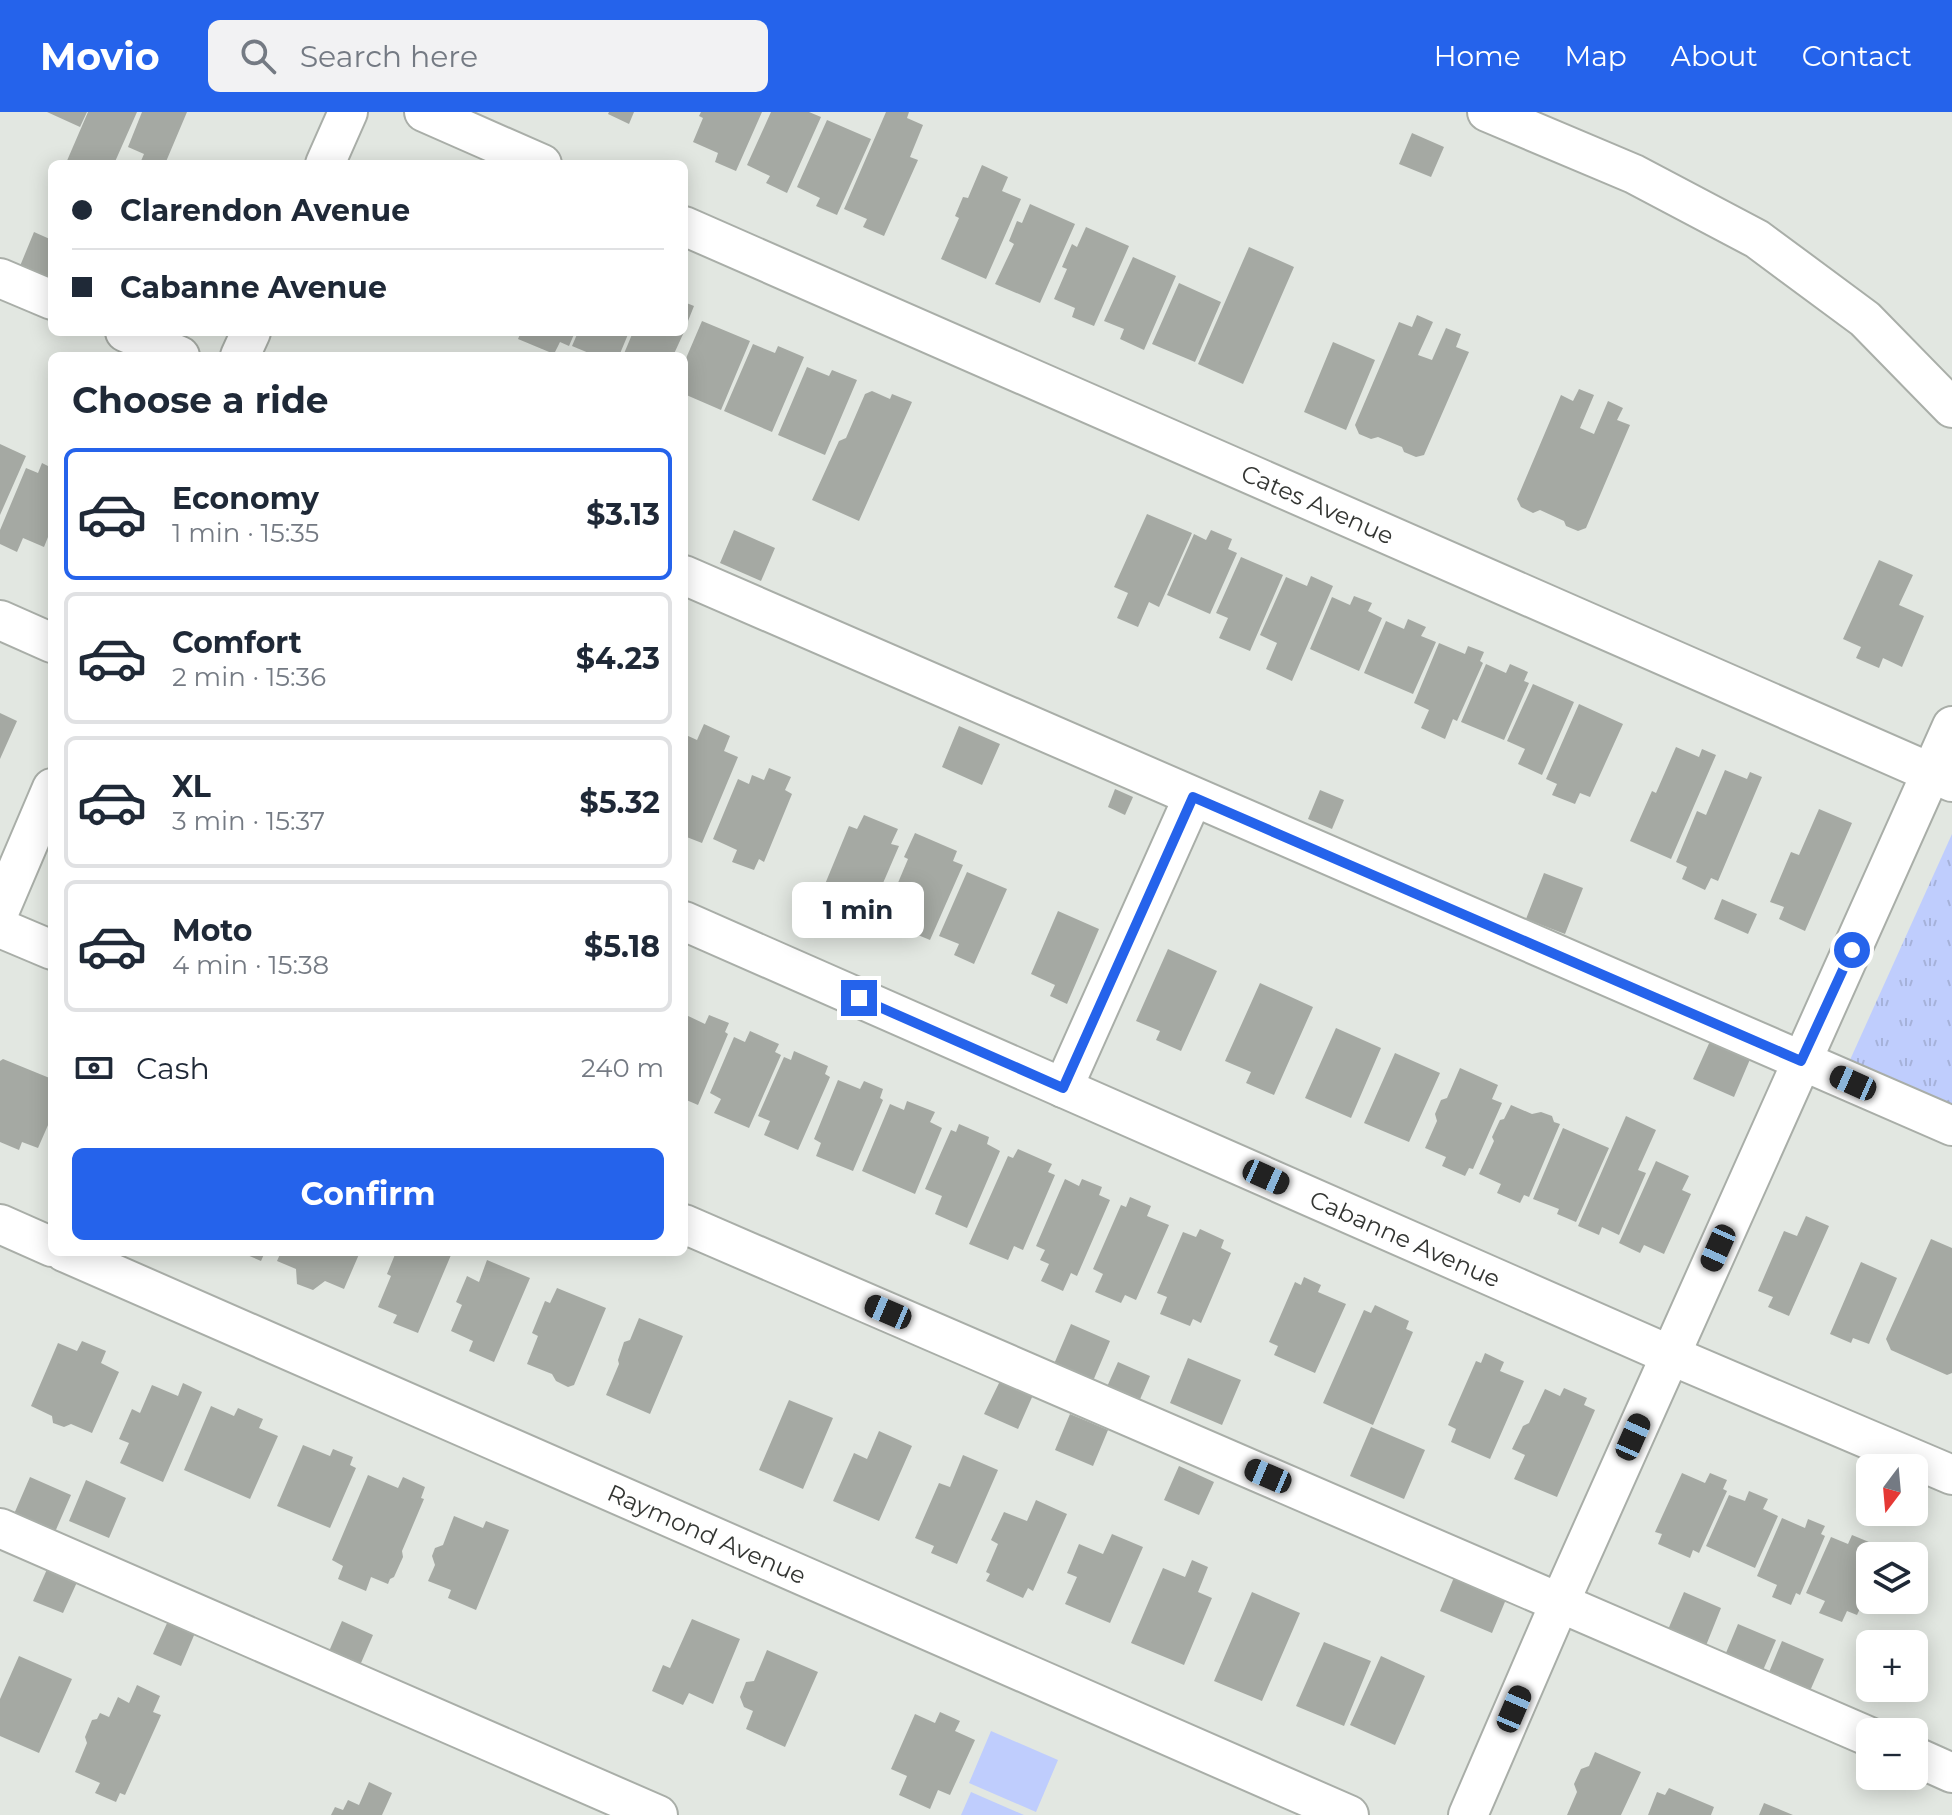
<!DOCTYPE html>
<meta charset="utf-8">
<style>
body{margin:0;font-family:Montserrat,sans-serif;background:#f2f2f3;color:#1f2937;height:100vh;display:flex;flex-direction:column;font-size:30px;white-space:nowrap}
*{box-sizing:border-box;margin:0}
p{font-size:26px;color:#747a83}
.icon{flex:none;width:44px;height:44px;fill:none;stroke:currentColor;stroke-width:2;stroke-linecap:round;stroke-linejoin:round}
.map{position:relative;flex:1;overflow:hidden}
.drawer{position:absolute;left:48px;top:240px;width:640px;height:904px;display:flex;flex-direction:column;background:#fff;border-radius:12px;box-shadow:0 4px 20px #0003}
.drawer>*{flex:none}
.banner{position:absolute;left:48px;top:48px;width:640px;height:176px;border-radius:12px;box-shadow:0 4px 20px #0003;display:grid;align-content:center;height:176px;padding:0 24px;background:#fff}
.needle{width:52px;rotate:196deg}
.tools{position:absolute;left:1856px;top:1342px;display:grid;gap:16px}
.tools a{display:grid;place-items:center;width:72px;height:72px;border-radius:12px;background:#fff;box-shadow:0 4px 20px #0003;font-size:40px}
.end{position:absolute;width:36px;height:36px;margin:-18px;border:10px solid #2563eb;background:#fff;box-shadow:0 0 0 4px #fff}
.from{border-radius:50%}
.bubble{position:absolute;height:56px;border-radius:12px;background:#fff;box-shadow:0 4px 20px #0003;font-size:26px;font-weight:700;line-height:56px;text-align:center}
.car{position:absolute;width:24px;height:48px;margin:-24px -12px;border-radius:10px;box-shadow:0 0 6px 2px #0007;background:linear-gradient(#222 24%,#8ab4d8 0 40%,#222 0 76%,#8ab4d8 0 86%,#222 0)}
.banner b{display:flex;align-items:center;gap:28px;height:76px;font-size:30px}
.banner b+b{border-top:2px solid #e0e1e3}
.banner i{width:20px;height:20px;background:#1f2937}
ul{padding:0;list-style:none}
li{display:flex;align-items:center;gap:24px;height:132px;margin:0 16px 12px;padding:0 8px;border:4px solid #e0e1e3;border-radius:12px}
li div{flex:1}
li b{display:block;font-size:30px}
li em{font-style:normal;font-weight:700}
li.current{border-color:#2563eb}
li>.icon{width:72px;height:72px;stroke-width:1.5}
h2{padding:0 24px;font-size:36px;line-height:96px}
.pay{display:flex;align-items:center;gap:20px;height:88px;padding:0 24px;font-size:30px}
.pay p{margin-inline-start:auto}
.primary-button{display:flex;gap:16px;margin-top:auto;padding:16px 24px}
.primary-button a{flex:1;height:92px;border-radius:12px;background:#2563eb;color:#fff;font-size:32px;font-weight:700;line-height:92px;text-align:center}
header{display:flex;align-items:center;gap:48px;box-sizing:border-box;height:112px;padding:0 40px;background:#2563eb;color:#fff}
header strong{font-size:38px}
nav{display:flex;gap:44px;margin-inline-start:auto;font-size:28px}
.search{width:560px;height:72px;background:#f2f2f3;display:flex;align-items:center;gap:20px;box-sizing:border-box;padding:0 28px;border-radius:12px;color:#747a83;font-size:30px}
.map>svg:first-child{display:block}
.grass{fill:url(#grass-tufts)}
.green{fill:#bfcdfd}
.building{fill:#a5a9a3}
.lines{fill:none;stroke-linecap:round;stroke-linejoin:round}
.minor-casing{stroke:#a9aea8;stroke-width:42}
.minor{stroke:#fff;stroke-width:38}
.route{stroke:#2563eb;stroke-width:10}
.labels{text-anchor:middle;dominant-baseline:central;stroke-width:6;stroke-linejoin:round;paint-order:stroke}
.street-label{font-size:24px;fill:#343633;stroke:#eff4ee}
</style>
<header>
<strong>Movio</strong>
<div class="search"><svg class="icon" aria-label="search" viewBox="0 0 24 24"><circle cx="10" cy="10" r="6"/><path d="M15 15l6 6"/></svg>Search here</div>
<nav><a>Home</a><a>Map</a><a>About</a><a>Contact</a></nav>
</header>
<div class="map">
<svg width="1952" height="1703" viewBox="0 0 1952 1703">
<defs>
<pattern id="grass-tufts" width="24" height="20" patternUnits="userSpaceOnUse" patternTransform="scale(2)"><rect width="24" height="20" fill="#bfcdfd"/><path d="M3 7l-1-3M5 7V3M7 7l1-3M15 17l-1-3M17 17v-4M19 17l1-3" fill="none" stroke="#a5b1d9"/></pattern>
</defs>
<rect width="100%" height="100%" fill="#e2e7e1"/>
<!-- grass -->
<path class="grass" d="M1952,722V1005L1845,959Z"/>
<!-- green -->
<path class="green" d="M991,1619L1058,1648L1036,1700L969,1671Z
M971,1680L1024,1703H961Z"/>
<!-- building -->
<path class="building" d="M47,0H87L80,15Z
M88,0H137L114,52L66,51Z
M142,0H187L165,52L161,50L160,52H148L141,49L144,42L128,35Z
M609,0H634L629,12L608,2Z
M701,0H762L736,59L715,50L718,41L693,30L703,6L699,4Z
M771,0H809L821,5L787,81L766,71L770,64L747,53Z
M886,0H909L907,6L923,13L910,45L918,48L884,124L863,115L867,107L844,97Z
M827,8L871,27L837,103L816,94L820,86L797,75Z
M1412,21L1444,35L1431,65L1399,52Z
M982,53L1008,65L1002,79L1021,87L986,167L941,147L959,106L955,104L963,85L968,86Z
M1030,92L1075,112L1040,191L995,172L1014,132L1009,129L1017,109L1022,111Z
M1086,115L1129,134L1094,214L1072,205L1075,196L1054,187L1067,157L1062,155L1072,132L1077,135Z
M34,120L52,128V168L20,154Z
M1249,135L1294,155L1243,272L1198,252Z
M1133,145L1176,164L1144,238L1120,227L1124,217L1104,209Z
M1179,171L1221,190L1195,250L1152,232Z
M684,190L694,194L684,219Z
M1417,203L1433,210L1418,243L1432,248L1446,216L1461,222L1456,235L1469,240L1424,343L1416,345L1404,340L1402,335L1378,325L1371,327L1359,322L1355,313L1399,210L1412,215Z
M702,209L750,229L721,298L684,282V251Z
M521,220H575L569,234L560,230L554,242L518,227Z
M578,220H629L619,244H596L572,234Z
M633,220H684L673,244H623Z
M1333,230L1375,248L1346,318L1304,300Z
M753,232L775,241L778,234L804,245L772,320L724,299Z
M807,255L829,264L832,258L857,268L825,343L778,323Z
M1579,277L1594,283L1580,316L1594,322L1608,289L1623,296L1617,308L1630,313L1586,416L1578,419L1566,414L1564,409L1540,398L1533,401L1521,395L1517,387L1561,283L1573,289Z
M872,279L890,287L892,282L912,290L859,409L812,388L839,329L846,326L865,282Z
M0,332L26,344L0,403Z
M42,351L52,356V415L44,435L23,426L17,440L0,432V418L26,356L38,361Z
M1147,402L1192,421L1159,495L1149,490L1138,515L1117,506L1128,481L1114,475Z
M734,418L775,436L761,469L720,451Z
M1211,418L1232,427L1228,437L1237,441L1210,502L1167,483L1194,422L1206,428Z
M1241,445L1283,463L1250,539L1219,526L1228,506L1216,501Z
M1879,448L1913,463L1899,493L1924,504L1902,555L1883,546L1879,556L1856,546L1861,535L1843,527Z
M1311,464L1333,474L1292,569L1266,557L1277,531L1260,523L1286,465L1307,474Z
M1354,484L1372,491L1368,499L1382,506L1359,559L1310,537L1332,485L1350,493Z
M1408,507L1426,515L1421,524L1436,530L1413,582L1364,561L1386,509L1404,517Z
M1439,531L1465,542L1468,534L1484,540L1480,549L1483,551L1457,609L1453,607L1445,627L1421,616L1429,598L1414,591Z
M1486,552L1506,561L1510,552L1528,560L1524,569L1529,571L1504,628L1461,610Z
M1533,572L1574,590L1542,663L1518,652L1525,637L1507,629Z
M1579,592L1623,612L1590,685L1580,681L1575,692L1552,683L1557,672L1546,667Z
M0,601L17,609L0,647Z
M704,612L730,624L724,639L738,645L702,731L684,724V628L686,623L697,628Z
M959,614L1000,632L982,673L942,655Z
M1676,635L1699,645L1702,637L1716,643L1671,747L1630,729L1652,679L1656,681Z
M769,656L791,665L785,678L792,682L764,750L759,747L754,758L732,750L737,738L713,727L738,667L749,672L752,663L764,668Z
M1725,658L1747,667L1750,660L1762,665L1718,769L1711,766L1705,778L1682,767L1687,755L1676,750L1697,699L1706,703Z
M1115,677L1133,685L1125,703L1108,695Z
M1320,678L1344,688L1332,717L1308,707Z
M1819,697L1852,711L1805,819L1779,807L1784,795L1770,790L1791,740L1799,743Z
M864,703L898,717L891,732L899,734L868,806L841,795L845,786L823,777L849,714L857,717Z
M915,721L957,739L953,749L963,753L930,828L906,818L910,810L887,802L885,798V792L888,787L892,785L908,747L904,745Z
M967,760L1007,777L974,852L954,843L959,832L939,824Z
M1544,761L1583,776L1565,822L1526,807Z
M1722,787L1757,802L1748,822L1714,807Z
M1058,799L1099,817L1067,892L1050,884L1055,873L1031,862Z
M1168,837L1217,859L1181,939L1156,928L1160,919L1136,909Z
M1260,871L1313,895L1274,983L1246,971L1251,960L1225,949Z
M684,902L705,912L709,903L729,911L725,920L728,922L698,993L684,987Z
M1336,916L1381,936L1351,1006L1305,986Z
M750,919L779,932L775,940L781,943L749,1016L714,1001L721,987L710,981L734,925L745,930Z
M1711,927L1751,945L1734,985L1693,967Z
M794,939L828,954L825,962L830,965L798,1038L764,1023L770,1009L758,1004L784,945L791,948Z
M1395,941L1440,961L1409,1030L1364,1011Z
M3,947L52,967V1004L38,1036L22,1030L19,1038L0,1030V949Z
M1460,956L1498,973L1492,987L1502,991L1473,1057L1469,1056L1465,1064L1442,1054L1446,1045L1425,1036L1437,1009L1435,1002L1441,988L1447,986Z
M838,968L860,977L864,969L883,977L880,986L883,988L853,1059L816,1044L821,1031L814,1027Z
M907,989L935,1000L930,1010L942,1016L915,1082L862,1059L890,992L904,998Z
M1511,993L1532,1002L1541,1000L1552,1004L1554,1010L1560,1012L1529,1085L1524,1083L1520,1091L1497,1081L1501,1072L1479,1062L1494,1029L1492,1025L1500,1008L1504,1007Z
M1626,1004L1656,1018L1638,1058L1646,1061L1619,1123L1602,1115L1599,1123L1578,1114Z
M959,1012L989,1025L987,1032L1000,1039L967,1116L935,1102L942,1084L925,1077L951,1018L956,1020Z
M1563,1016L1609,1036L1576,1110L1557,1102L1559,1097L1533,1087Z
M1018,1037L1052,1052L1048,1060L1055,1063L1023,1138L1014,1134L1008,1148L969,1132L1008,1044L1013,1046Z
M1656,1049L1689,1064L1682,1078L1691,1082L1664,1142L1644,1133L1640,1141L1619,1131Z
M1065,1067L1079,1074L1082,1067L1102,1075L1099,1083L1110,1088L1077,1164L1071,1161L1063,1179L1041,1169L1049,1152L1040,1148L1045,1138L1036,1134Z
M1130,1085L1151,1094L1147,1104L1169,1113L1136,1188L1125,1183L1121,1191L1095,1180L1103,1162L1093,1157L1121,1093L1126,1095Z
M1806,1104L1829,1114L1789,1204L1768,1195L1773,1185L1758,1179L1784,1119L1797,1124Z
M1200,1117L1224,1128L1221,1136L1231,1141L1201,1211L1193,1207L1190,1214L1160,1202L1167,1185L1157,1181L1183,1120L1196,1125Z
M1931,1127L1952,1136V1261L1947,1263L1891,1238L1886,1227Z
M240,1140H265L261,1149Z
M281,1140H360L344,1177L325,1169L313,1178L297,1172L296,1157L277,1149Z
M396,1140H445L451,1143L418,1221L393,1211L397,1203L378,1195L391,1164L387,1162Z
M487,1148L530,1166L494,1250L469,1239L473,1229L451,1219L462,1193L456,1190L467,1164L479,1170Z
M1861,1150L1897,1166L1869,1232L1853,1226L1851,1231L1830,1222Z
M1304,1165L1321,1173L1318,1180L1346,1192L1315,1261L1274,1243L1278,1234L1269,1230L1295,1170L1301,1173Z
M557,1176L606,1196L574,1273L568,1275L556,1269L552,1262L527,1252L538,1224L532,1221L545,1189L550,1191Z
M1375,1193L1409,1209L1406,1217L1413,1220L1373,1313L1323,1291L1364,1198L1371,1201Z
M639,1206L683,1224L650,1302L606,1283L619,1252L618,1248L624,1230L630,1228Z
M1071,1212L1110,1229L1093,1269L1054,1252Z
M82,1229L106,1239L101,1251L119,1260L92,1321L71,1312L64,1315L53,1311L52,1304L31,1294L58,1231L77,1239Z
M1485,1241L1504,1250L1500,1259L1524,1269L1490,1347L1451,1330L1456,1317L1448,1313L1476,1249L1481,1251Z
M1188,1246L1241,1268L1222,1313L1170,1291Z
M1118,1250L1150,1264L1138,1292L1106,1277Z
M1000,1269L1033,1283L1018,1317L984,1302Z
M183,1271L202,1280L163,1370L120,1351L129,1331L119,1327L132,1297L140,1301L152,1273L178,1284Z
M1564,1276L1587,1286L1584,1293L1595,1298L1557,1385L1514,1367L1525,1343L1512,1337L1523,1314L1529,1311L1545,1277L1560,1284Z
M789,1288L833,1306L803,1377L759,1358Z
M211,1294L234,1304L238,1296L263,1307L259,1316L278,1324L250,1387L184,1358Z
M1070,1302L1108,1318L1093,1354L1055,1338Z
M1371,1315L1425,1338L1404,1387L1350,1364Z
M879,1319L912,1334L879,1409L833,1389L854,1341L867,1347Z
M303,1333L330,1344L333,1337L353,1345L350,1353L356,1356L330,1416L277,1394Z
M963,1343L998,1358L957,1452L931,1441L934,1434L915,1426L939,1371L950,1375Z
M1179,1354L1214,1370L1199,1403L1164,1388Z
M1682,1361L1705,1371L1710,1361L1727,1368L1723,1377L1727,1379L1699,1441L1693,1438L1690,1446L1658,1432L1662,1422L1655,1420Z
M368,1363L398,1376L403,1365L425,1375L421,1386L424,1387L402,1439L403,1445L394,1465L390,1467L388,1472L371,1465L366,1479L338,1467L343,1454L332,1448Z
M30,1365L71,1383L55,1420L14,1402Z
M86,1368L126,1386L109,1426L69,1409Z
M1749,1379L1768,1387L1763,1397L1778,1404L1755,1456L1706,1434L1729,1383L1745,1389Z
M1036,1388L1067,1402L1033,1479L1028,1476L1023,1486L986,1469L990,1462L986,1460L998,1432L991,1428L1004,1400L1027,1409Z
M454,1404L483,1416L486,1409L509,1418L476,1498L448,1486L451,1478L428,1469L435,1453L432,1444L435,1436L443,1433Z
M1782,1406L1805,1416L1808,1407L1825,1414L1821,1422L1825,1424L1800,1483L1796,1481L1791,1493L1772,1485L1777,1473L1757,1464Z
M1112,1422L1143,1435L1110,1511L1065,1492L1077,1465L1067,1461L1079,1432L1103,1442Z
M1852,1423L1869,1430L1865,1440L1870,1442V1475L1857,1503L1847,1499L1842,1510L1819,1501L1825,1489L1806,1481L1831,1425L1848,1432Z
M1192,1448L1208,1455L1198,1480L1212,1486L1184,1553L1131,1531L1163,1456L1185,1465Z
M48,1455L78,1468L63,1501L33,1489Z
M1455,1463L1507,1485L1492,1521L1440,1499Z
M1252,1480L1300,1501L1262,1589L1214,1569Z
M1684,1480L1721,1496L1705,1536L1667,1520Z
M692,1507L740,1527L713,1592L689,1581L683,1593L652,1579L663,1553L670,1556Z
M168,1509L195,1521L181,1554L153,1542Z
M342,1509L373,1523L358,1558L327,1544Z
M1738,1512L1776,1528L1761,1563L1723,1548Z
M1782,1529L1824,1547L1806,1588L1765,1570Z
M1324,1530L1371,1549L1344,1614L1296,1594Z
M767,1538L818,1560L785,1635L746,1617L753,1599L744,1595L740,1585L746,1570L754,1569Z
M19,1544L72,1567L39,1641L0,1624V1587Z
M1381,1544L1425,1564L1395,1633L1350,1613Z
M137,1573L160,1584L153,1600L161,1603L125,1683L120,1681L116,1690L95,1681L100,1671L75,1660L87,1631L85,1625L92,1608L97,1607L100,1601L109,1605L118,1585L129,1591Z
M940,1600L960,1609L955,1619L975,1628L950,1683L938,1678L930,1697L899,1683L907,1664L891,1657L915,1602L935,1611Z
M1595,1640L1641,1660L1621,1703H1567L1577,1680L1574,1672L1581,1657L1589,1654Z
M369,1670L392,1681L382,1703H331L335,1695L343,1698L348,1688L359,1693Z
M1669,1676L1714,1695L1711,1703H1648L1657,1680L1665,1683Z
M1764,1691L1793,1703H1759Z"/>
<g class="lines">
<defs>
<g id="minor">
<path d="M424,0L542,52"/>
<path d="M1487,0L1634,62L1757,127L1865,207L1952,296"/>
<path d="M325,52L348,0"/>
<path id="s1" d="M684,114L1952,670"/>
<path d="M0,166L52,188"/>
<path d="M125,220L180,244"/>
<path d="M240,244L251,220"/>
<path d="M684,463L1952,1014"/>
<path d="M0,508L52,531"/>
<path d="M0,798L52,676"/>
<path id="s2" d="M684,809L1670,1243L1952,1363"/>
<path d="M0,816L52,838"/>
<path d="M1063,976L1193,685"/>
<path d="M0,1112L52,1135"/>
<path d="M684,1112L1870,1625"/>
<path id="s3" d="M64,1140L1349,1703"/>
<path d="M0,1416L658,1703"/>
<path d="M1914,1644L1952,1661"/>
<path d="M1468,1703L1560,1490L1952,614"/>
</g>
</defs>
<!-- minor casing -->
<use href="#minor" class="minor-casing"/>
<!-- minor -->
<use href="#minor" class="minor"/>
</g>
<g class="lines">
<!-- route -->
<path class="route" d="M859,886L1063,976L1193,685L1801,949L1852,838"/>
</g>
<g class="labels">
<!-- street labels -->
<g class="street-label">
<text stroke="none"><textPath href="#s1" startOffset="692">Cates Avenue</textPath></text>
<text stroke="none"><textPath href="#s2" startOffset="788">Cabanne Avenue</textPath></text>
<text stroke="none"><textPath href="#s3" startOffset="702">Raymond Avenue</textPath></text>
</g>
</g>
</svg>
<div class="tools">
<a><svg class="needle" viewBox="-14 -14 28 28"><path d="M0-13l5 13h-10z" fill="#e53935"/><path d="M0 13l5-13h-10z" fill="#747a83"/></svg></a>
<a><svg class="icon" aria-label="layers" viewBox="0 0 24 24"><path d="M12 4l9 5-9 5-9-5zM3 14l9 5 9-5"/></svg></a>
<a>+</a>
<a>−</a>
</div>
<i class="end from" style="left:1852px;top:838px"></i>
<i class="end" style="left:859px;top:886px"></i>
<div class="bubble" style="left:792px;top:770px;width:132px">1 min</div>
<i class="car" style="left:1853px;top:971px;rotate:294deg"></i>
<i class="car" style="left:1266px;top:1065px;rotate:114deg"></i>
<i class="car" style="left:1718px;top:1136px;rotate:204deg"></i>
<i class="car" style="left:888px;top:1200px;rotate:293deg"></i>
<i class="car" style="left:1633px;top:1325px;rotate:24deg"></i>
<i class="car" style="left:1268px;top:1364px;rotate:293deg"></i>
<i class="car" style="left:1514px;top:1597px;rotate:23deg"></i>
<div class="banner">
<b><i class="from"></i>Clarendon Avenue</b>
<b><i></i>Cabanne Avenue</b>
</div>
<section class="drawer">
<h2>Choose a ride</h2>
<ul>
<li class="current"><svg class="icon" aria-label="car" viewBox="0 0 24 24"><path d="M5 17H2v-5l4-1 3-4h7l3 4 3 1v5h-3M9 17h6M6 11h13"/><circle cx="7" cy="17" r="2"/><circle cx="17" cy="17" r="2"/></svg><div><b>Economy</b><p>1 min · 15:35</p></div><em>$3.13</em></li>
<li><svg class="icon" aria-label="car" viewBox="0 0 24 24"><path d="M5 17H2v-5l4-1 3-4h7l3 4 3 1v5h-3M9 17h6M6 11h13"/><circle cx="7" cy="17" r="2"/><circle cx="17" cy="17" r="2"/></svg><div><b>Comfort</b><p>2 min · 15:36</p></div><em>$4.23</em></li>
<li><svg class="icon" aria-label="car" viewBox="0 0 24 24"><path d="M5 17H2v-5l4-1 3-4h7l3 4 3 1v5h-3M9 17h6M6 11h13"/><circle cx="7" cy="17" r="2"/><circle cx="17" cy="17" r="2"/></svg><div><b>XL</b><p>3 min · 15:37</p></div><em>$5.32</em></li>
<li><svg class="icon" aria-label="car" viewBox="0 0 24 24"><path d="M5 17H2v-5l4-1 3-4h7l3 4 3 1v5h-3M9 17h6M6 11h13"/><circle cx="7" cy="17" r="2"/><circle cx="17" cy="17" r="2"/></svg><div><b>Moto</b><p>4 min · 15:38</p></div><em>$5.18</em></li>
</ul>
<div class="pay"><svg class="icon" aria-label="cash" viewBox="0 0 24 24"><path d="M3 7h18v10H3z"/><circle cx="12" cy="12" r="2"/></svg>Cash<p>240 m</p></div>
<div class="primary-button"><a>Confirm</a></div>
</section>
</div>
